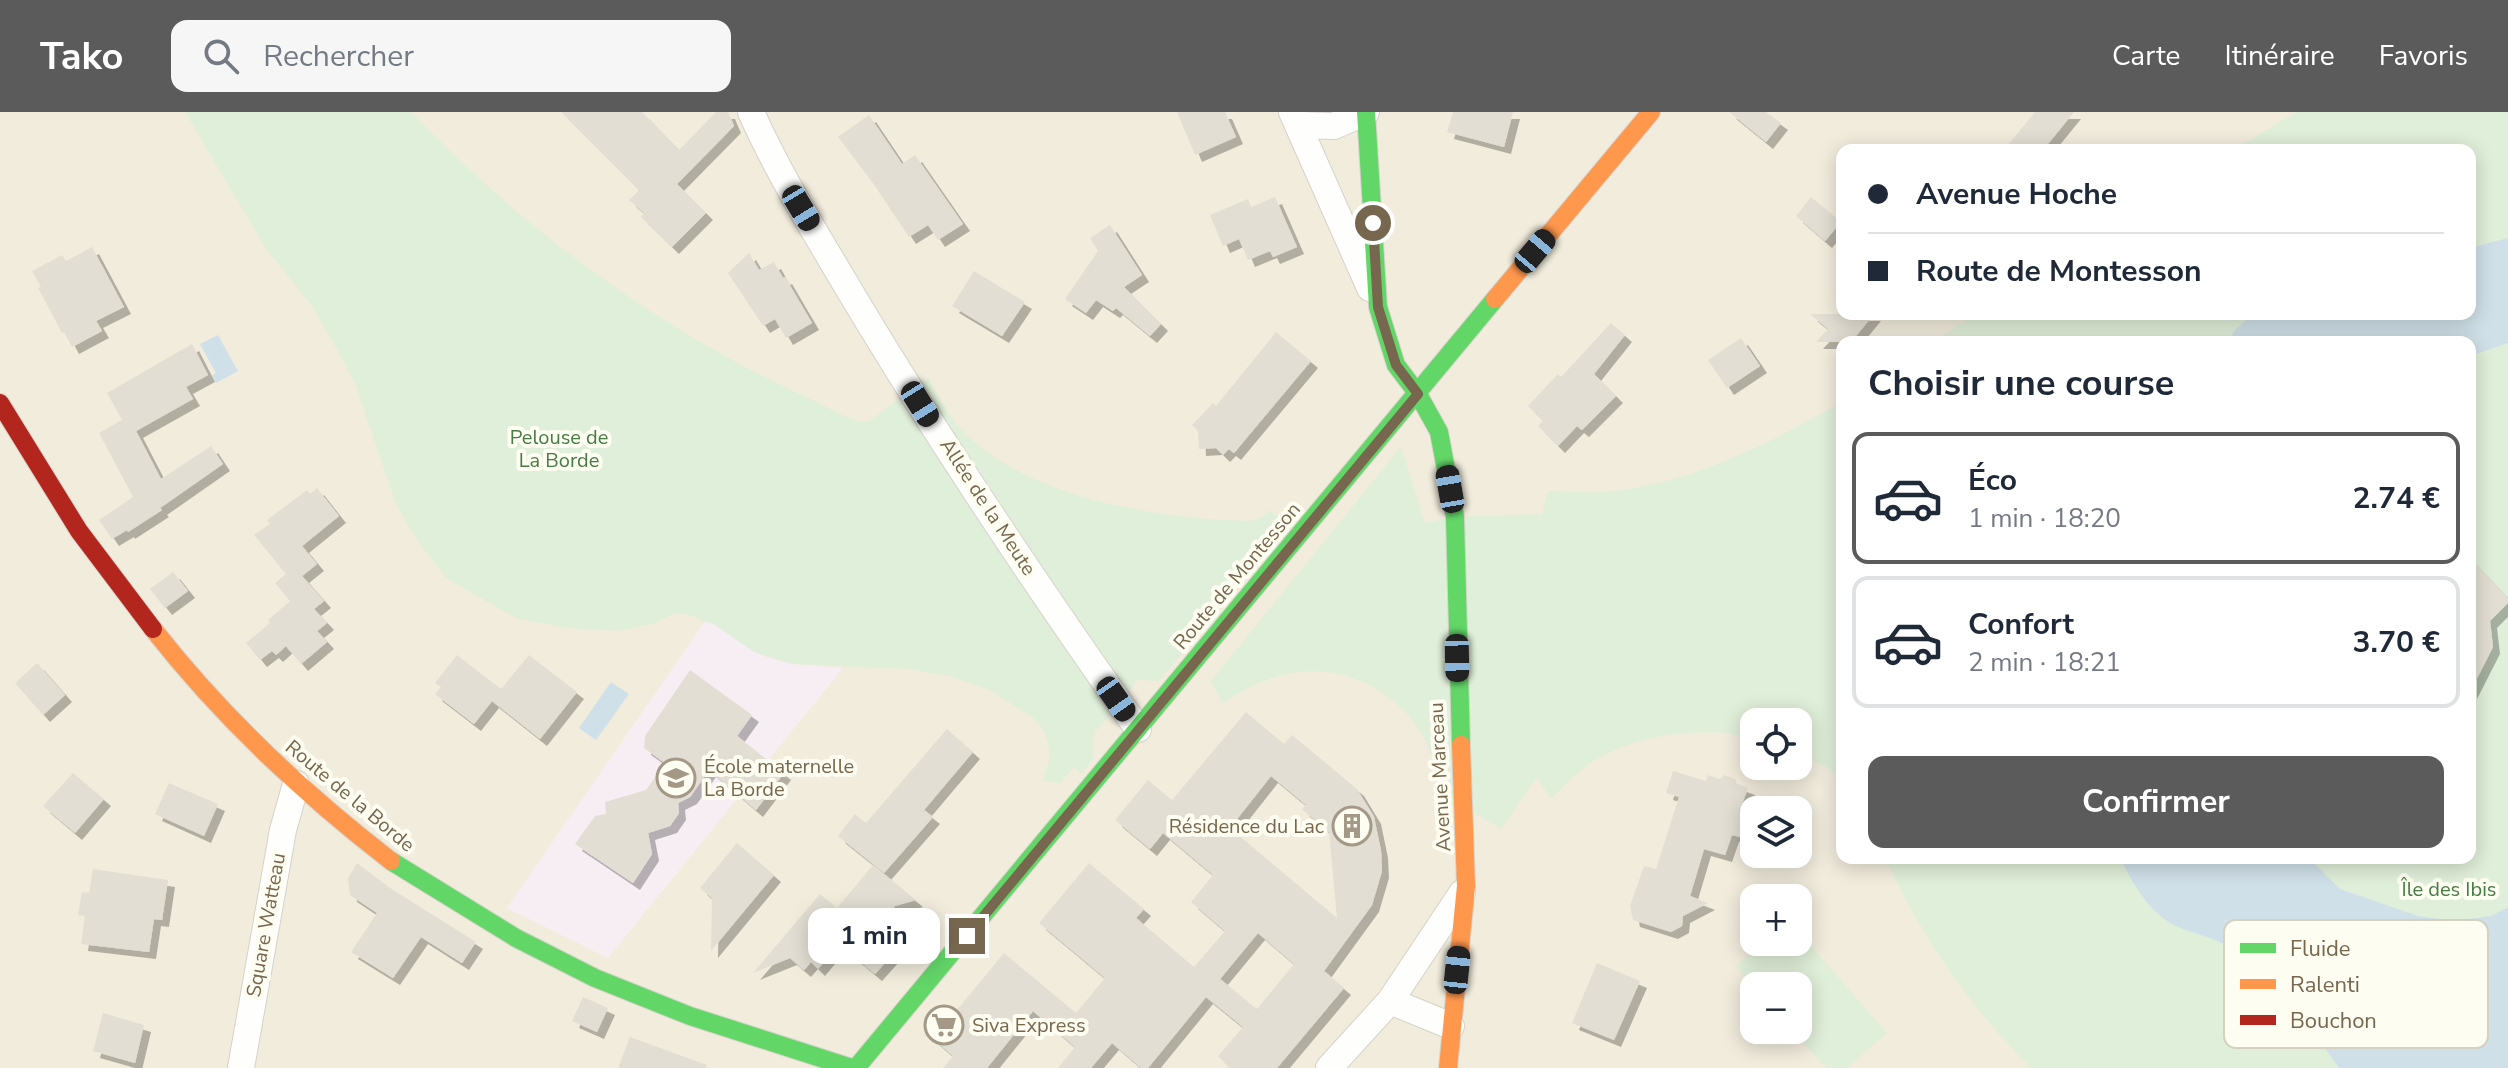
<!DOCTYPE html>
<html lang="fr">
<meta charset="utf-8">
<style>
body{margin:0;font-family:"Nunito Sans",sans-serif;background:#f6f6f7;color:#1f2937;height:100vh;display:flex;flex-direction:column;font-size:30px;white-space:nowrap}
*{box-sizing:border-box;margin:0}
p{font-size:26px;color:#747a83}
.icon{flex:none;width:44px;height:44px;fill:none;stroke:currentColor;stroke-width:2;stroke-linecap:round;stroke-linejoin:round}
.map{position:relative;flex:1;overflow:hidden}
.panel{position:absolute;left:1836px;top:224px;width:640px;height:528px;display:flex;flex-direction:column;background:#fff;border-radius:16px;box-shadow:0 4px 20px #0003}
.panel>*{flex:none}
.guide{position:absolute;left:1836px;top:32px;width:640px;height:176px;border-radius:16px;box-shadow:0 4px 20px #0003;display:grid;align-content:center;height:176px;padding:0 32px;background:#fff}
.fabs{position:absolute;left:1740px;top:596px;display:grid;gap:16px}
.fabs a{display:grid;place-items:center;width:72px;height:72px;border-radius:16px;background:#fff;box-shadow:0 4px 20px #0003;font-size:40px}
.end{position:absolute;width:36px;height:36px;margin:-18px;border:10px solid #77674e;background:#fff;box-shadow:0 0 0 4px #fff}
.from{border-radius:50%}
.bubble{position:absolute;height:56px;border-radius:16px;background:#fff;box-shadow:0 4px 20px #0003;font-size:26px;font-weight:700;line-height:56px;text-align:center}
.car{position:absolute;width:24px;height:48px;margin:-24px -12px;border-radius:10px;box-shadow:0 0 6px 2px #0007;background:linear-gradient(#222 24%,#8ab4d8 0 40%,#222 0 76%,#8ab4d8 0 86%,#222 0)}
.guide b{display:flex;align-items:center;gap:28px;height:76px;font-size:30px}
.guide b+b{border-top:2px solid #e0e1e3}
.guide i{width:20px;height:20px;background:#1f2937}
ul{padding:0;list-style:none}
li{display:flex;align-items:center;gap:24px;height:132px;margin:0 16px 12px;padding:0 16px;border:4px solid #e0e1e3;border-radius:16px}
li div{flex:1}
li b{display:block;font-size:30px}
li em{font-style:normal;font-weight:700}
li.on{border-color:#5b5b5b}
li>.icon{width:72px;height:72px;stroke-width:1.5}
h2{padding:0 32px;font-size:36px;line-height:96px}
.button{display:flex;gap:16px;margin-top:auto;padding:16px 32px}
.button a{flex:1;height:92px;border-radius:16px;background:#5b5b5b;color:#fff;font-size:32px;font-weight:700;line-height:92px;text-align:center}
header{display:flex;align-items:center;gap:48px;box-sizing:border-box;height:112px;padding:0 40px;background:#5b5b5b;color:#fff}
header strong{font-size:38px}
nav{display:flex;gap:44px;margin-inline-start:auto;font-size:28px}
.search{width:560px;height:72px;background:#f6f6f7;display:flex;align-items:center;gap:20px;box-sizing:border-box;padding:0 28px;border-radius:16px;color:#747a83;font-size:30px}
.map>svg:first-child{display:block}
.residential{fill:#f1ecdc;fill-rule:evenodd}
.education{fill:#f7eef4}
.green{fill:#e0efd9}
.water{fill:#d0e0e8}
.building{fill:#e3ded3;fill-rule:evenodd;filter:url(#shadow)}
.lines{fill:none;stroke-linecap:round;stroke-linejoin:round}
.street-casing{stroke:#d5d2c9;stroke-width:28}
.fast-casing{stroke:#d7d3cb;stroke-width:20}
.slow-casing{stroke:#d7d3cb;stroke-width:20}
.jam-casing{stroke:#d7d3cb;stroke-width:20}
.street{stroke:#fefefc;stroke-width:26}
.fast{stroke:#63d668;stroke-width:18}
.slow{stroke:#ff974d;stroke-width:18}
.jam{stroke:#b3261e;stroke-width:18}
.route{stroke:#77674e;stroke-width:10}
.labels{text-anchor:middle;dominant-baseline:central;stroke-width:8;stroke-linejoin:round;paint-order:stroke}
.park-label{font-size:20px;fill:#477c46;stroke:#fefdf1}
.street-label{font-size:20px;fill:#77674e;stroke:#fefdf1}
.poi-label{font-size:20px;fill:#77674e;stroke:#fefdf1;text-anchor:start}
.key{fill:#fefdf1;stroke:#d6d0c0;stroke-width:2}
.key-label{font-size:22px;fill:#77674e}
</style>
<header>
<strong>Tako</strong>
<div class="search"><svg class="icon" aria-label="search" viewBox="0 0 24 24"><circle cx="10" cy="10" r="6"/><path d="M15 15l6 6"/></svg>Rechercher</div>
<nav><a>Carte</a><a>Itinéraire</a><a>Favoris</a></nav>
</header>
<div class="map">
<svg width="2508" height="956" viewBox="0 0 2508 956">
<defs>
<filter id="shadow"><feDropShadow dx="7" dy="7" stdDeviation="0" flood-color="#0004"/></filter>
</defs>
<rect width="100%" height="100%" fill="#f8f6ee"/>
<!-- residential -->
<path class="residential" d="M0,0H2508V956H0ZM1842,38H2470V202H1842ZM1842,230H2470V746H1842ZM1754,610H1798V654H1754ZM1754,698H1798V742H1754ZM1754,786H1798V830H1754ZM1754,874H1798V918H1754Z"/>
<!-- education -->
<path class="education" d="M706,508L766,545L792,552L843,556L608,846L507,796Z"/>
<!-- green -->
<path class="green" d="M185,0H411C510,103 626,193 753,259C784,275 815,289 846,305L861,310L869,309L928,266C938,282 948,303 961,317C1025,386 1159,407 1249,409L1260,406L1270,398L1287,414L1159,569L1138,568L1095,620L1093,646L1082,662L1074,655L1060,671L1043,669L1049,649V634L1044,619L1035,607L990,578L952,565L910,557L792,552L754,540L715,513L690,503L674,501L656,511L616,519L569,516L518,507L446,466L413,422L395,389L356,274L342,246L313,195L267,138Z
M2297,0H2508V956H2032C1971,898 1921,823 1885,746H2470V230H1934L1975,202H2470V38H2233Z
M1842,290V668L1829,657L1798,640V610H1754V626C1704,613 1636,622 1592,650C1577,660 1564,674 1551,687L1537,665L1501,717L1465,695L1439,691C1437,672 1436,654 1429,637C1406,580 1341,548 1283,563C1261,568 1241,580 1222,591L1211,569L1401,335L1425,411L1455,405L1542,402L1548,379C1570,379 1593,382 1615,379C1696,369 1772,330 1842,290Z
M1798,819L1887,921L1847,956H1826L1792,918H1798V874H1754L1736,854L1763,830H1798Z"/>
<!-- water -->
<path class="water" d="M2508,126V231L2470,244V230H2229L2234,219L2253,202H2470V136Z
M218,223L238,259L216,271L212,263L216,261L200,232Z
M611,570L629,582L596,628L579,616Z
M2120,746H2309L2340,777L2418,804L2456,809L2491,804L2508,795V956H2339C2310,915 2281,871 2240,841C2224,829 2202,824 2183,817C2151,805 2135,775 2120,746Z"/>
<!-- building -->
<path class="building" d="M561,0H642L679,38L716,0H728L734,14L677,72L706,101L672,135L641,105L644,101L629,88L639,78Z
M1177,0H1225L1236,25L1195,43Z
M1453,0H1513L1504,35L1447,20Z
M1729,0H1766L1781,11L1766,30Z
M2035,0H2074L2043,38H2004Z
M869,3L902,52L915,43L963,112L938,128L928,113L909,125L875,74L838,25Z
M1275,85L1297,135L1273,145L1270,139L1248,148L1239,127L1223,134L1210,103L1248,87L1251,95Z
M1811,85L1841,110L1825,129L1796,104Z
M1110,113L1142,163L1124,175L1161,212L1150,224L1116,196L1113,199L1096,188L1086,201L1065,187L1098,139L1090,126Z
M92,135L124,195L96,209L102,219L72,235L64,220L62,221L38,176L41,175L32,159L62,143L66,149Z
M749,141L759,158L774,150L783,166L785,165L812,211L786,226L775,207L763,214L728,161Z
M974,159L1025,190L1002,224L952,194Z
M1810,202H1874L1851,230H1816L1828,217Z
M1611,211L1625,223L1594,262L1616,284L1582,318L1577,314L1558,334L1538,314L1543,308L1528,294L1558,262L1561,265Z
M1276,220L1311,249L1234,341L1229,337L1223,343L1216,336L1199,337L1198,319L1192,313L1213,291L1216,294Z
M1741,226L1760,254L1727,276L1708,248Z
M192,232L208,263L186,275L193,287L136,319L161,367L211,334L223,352L160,396L162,398L128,420L127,418L112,427L99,408L133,385L99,321L122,308L107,281Z
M317,376L339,404L302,434L317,452L302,464L324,489L314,497L327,511L317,519L327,530L301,552L286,534L276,543L272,539L260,548L246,531L270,511L268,508L290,489L275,471L286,462L254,423L270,412L267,408L307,378L310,382Z
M2470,446L2508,486V491L2490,509L2493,535L2470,580Z
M173,460L188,479L165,496L150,477Z
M457,543L501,577L529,543L577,580L540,627L492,589L474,612L435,582L441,575L435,571Z
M37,551L65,583L43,603L15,571Z
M690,558L752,603L737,624L784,661L756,698L709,658L690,685L678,691L679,701L670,714L648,721L652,742L633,771L575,732L595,704L606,702L605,690L646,678L665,651L644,636L645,624Z
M1246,600L1284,632L1292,623L1357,677L1374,705L1381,739L1382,759L1372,793L1324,859L1344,876L1277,956H1230L1218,944L1243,915L1206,885L1148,956H1141L1112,931L1091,956H1058L1075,935L1033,899L987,956H943L953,944L933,927L1004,841L1076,901L1105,866L1039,811L1089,751L1144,797L1136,806L1194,855L1225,819L1191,790L1213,763L1163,721L1150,737L1115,708L1148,668L1172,688ZM1271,664L1306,693L1302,697L1329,720L1337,806L1230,716ZM1258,821L1294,852L1257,897L1220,867Z
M947,617L973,640L924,698L933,705L884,761L838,724L855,702L866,711Z
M1673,659L1706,669L1708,663L1720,667L1724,663L1735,667L1737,672L1748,676L1739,700L1747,702L1740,725L1732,723L1725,743L1704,737L1690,784L1708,791L1683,804L1682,814L1671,820L1633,808L1630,794L1644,754L1656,757L1679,685L1666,681Z
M73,661L104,687L75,721L43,694Z
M169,671L218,692L204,724L155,702Z
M737,731L774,763L711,839L712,786L700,776Z
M357,751L390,776L476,830L462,851L421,825L393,866L351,840L377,801L350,783L348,766Z
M873,753L916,788L895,794L870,824L893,842L875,862L839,832L818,857L811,850L804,858L790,846L753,861L820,782L837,796Z
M93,757L168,768L162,808L154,807L149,840L81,832L85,804L78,803L82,780L89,781Z
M1597,851L1640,869L1614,928L1572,911Z
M583,885L608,896L597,920L572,909Z
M103,901L144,913L135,951L93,939Z
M630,925L707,953L706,956H618Z"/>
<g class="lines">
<defs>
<path id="street" d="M751,0C780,65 818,125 854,186C942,333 1039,477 1138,617
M1292,0L1370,176
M1298,13L1334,14L1366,0
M1390,889L1451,914
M241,956L283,718L296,672
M1329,956L1390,889L1462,781"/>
<path id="fast" d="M1366,0L1378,195L1396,253L1418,282L1439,320L1455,405L1461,633
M391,749L516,826L595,866L690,904L852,956
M856,956L1495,187"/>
<path id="slow" d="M1495,187L1651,0
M153,517C222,605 303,681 391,749
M1448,956L1466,774L1461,633"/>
<path id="jam" d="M0,291L79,419L153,517"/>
</defs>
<!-- street casing -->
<use href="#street" class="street-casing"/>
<!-- fast casing -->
<use href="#fast" class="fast-casing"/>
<!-- slow casing -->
<use href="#slow" class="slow-casing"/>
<!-- jam casing -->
<use href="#jam" class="jam-casing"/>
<!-- street -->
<use href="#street" class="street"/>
<!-- fast -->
<use href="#fast" class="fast"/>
<!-- slow -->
<use href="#slow" class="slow"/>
<!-- jam -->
<use href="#jam" class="jam"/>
</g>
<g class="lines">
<!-- route -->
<path class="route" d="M967,824L1418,282L1396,253L1378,195L1373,111"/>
</g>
<!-- icons -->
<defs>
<symbol id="school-ring" viewBox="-11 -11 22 22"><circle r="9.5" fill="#fefdf1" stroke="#a49986" stroke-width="1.5"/><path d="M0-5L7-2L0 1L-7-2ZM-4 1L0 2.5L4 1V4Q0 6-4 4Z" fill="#a49986"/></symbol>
<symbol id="building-ring" viewBox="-11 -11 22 22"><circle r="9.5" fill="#fefdf1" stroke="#a49986" stroke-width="1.5"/><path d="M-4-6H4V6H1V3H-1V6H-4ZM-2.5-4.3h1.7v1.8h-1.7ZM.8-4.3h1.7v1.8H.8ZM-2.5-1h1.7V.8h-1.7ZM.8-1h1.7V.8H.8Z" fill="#a49986"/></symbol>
<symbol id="supermarket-ring" viewBox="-11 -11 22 22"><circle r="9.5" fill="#fefdf1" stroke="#a49986" stroke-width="1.5"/><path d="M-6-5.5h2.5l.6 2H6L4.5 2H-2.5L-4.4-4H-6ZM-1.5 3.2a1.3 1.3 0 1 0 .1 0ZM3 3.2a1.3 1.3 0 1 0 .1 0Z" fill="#a49986"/></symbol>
</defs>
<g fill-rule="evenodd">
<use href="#school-ring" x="654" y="644" width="44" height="44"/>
<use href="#building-ring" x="1330" y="692" width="44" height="44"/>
<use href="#supermarket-ring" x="922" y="891" width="44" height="44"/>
</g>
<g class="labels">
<!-- park labels -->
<g class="park-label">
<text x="559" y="325">Pelouse de<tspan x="559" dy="23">La Borde</tspan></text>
<text x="2449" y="777">Île des Ibis</text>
</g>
<!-- street labels -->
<g class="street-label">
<text transform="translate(988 395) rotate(57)">Allée de la Meute</text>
<text transform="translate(1237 464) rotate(-50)">Route de Montesson</text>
<text transform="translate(1440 665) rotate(-93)">Avenue Marceau</text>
<text transform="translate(350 684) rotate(40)">Route de la Borde</text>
<text transform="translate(266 813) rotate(-80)">Square Watteau</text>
</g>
<!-- poi labels -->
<g class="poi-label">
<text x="704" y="654">École maternelle<tspan x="704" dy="23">La Borde</tspan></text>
<text x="1324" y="714" text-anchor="end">Résidence du Lac</text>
<text x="972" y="913">Siva Express</text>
</g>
</g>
<!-- legend -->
<rect x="2224" y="808" width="264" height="128" rx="12" class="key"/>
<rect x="2240" y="831" width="36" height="10" fill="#63d668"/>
<rect x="2240" y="867" width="36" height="10" fill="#ff974d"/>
<rect x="2240" y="903" width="36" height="10" fill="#b3261e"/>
<g class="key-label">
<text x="2290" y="844">Fluide</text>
<text x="2290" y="880">Ralenti</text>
<text x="2290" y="916">Bouchon</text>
</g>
</svg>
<div class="fabs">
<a><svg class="icon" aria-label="locate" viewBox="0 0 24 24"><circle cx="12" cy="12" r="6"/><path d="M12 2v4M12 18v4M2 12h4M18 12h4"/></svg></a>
<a><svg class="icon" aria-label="layers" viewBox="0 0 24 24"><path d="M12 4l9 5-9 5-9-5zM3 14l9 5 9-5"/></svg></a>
<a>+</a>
<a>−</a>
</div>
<i class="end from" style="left:1373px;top:111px"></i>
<i class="end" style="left:967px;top:824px"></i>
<div class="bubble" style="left:808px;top:796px;width:132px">1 min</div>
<i class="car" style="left:801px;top:96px;rotate:149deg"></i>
<i class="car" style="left:1535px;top:139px;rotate:40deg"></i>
<i class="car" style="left:920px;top:292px;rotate:148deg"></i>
<i class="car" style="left:1450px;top:377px;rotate:350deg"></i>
<i class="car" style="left:1457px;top:546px;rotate:179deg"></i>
<i class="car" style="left:1116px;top:587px;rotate:145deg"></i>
<i class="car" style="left:1457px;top:858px;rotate:6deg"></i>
<div class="guide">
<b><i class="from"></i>Avenue Hoche</b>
<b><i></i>Route de Montesson</b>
</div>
<section class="panel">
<h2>Choisir une course</h2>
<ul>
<li class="on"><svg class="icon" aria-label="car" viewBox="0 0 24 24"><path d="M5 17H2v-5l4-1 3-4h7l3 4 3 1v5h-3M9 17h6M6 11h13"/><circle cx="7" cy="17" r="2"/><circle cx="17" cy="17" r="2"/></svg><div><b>Éco</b><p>1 min · 18:20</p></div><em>2.74 €</em></li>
<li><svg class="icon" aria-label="car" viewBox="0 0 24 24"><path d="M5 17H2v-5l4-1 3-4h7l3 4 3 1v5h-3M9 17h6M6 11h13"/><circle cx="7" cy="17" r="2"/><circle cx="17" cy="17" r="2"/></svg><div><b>Confort</b><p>2 min · 18:21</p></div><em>3.70 €</em></li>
</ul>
<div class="button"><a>Confirmer</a></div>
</section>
</div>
